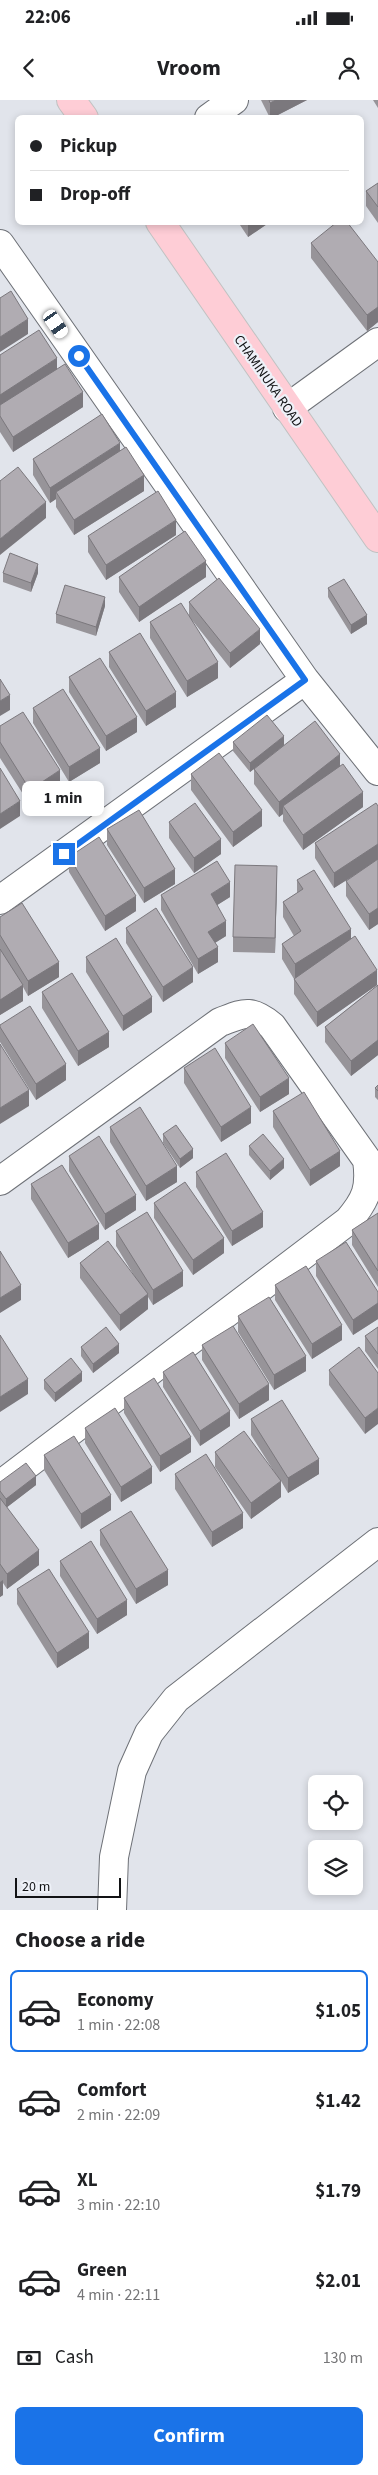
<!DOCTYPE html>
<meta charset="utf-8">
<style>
body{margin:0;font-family:"Source Sans 3",sans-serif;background:#f6f6f6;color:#202124;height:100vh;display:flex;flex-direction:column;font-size:19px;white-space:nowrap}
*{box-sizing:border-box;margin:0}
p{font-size:16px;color:#757577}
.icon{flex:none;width:28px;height:28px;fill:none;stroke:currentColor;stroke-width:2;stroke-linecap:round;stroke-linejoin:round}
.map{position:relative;height:1810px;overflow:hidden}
.sheet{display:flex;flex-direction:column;background:#fff;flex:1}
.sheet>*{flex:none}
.guide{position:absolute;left:15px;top:15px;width:349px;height:110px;border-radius:8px;box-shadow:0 2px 8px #0003;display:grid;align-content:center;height:110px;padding:0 15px;background:#fff}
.controls{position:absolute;left:308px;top:1675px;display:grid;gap:10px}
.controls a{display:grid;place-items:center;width:55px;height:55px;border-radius:8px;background:#fff;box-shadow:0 2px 8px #0003;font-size:25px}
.scale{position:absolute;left:15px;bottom:12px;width:106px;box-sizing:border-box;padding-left:5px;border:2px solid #121315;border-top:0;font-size:14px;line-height:18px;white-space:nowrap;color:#121315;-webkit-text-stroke:4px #eef1f8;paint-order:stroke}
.end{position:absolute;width:22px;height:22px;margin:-11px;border:6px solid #1a73e8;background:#fff;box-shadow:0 0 0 2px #fff}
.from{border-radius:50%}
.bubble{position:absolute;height:35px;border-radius:8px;background:#fff;box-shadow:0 2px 8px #0003;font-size:16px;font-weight:700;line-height:35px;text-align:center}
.car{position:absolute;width:15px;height:30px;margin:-15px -8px;border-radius:6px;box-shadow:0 0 4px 1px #0007;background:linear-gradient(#fff 24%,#345 0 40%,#fff 0 76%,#345 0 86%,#fff 0)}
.guide b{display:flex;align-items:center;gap:18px;height:48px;font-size:19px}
.guide b+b{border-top:1px solid #e0e0e0}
.guide i{width:12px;height:12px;background:#202124}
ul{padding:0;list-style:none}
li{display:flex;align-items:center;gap:15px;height:82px;margin:0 10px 8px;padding:0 5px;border:2px solid transparent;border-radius:8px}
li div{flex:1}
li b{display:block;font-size:19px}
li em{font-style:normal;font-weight:700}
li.current{border-color:#1a73e8}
li>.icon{width:45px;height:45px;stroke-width:1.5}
h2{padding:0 15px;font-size:22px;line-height:60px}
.pay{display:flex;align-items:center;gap:12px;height:55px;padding:0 15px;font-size:19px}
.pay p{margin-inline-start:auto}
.action{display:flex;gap:10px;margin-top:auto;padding:10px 15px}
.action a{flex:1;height:58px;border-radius:8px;background:#1a73e8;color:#fff;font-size:20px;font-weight:700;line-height:58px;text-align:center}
.status{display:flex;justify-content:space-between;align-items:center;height:35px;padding:0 25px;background:#fff;direction:ltr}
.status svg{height:14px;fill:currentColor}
header{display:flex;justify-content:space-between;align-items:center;height:65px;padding:0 15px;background:#fff;font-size:22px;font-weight:700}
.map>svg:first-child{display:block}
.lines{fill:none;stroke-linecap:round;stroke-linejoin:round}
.street-casing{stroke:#6e7177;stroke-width:30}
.primary-casing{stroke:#c1c2c2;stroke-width:30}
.street{stroke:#fff;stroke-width:28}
.primary{stroke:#fecdd6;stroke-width:28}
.wall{fill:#979499}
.shaded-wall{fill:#7b787d}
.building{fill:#b0acb2;stroke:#7b787d}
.route{stroke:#1a73e8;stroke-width:6}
.labels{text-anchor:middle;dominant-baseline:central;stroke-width:4.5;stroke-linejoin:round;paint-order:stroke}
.street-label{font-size:14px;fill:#121315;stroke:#eef1f8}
</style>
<div class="status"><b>22:06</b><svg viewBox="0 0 49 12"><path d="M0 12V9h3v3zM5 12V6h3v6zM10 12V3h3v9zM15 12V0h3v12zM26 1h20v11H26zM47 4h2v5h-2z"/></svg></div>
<header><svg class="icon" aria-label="back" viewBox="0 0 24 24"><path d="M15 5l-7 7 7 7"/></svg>Vroom<svg class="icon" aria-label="person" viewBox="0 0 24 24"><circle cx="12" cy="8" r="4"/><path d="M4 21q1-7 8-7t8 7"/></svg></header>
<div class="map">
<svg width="378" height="1810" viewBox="0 0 378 1810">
<rect width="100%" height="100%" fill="#e1e4eb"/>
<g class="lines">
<defs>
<path id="street" d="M209,18L234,0
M0,144L305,580L378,671
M287,308L378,242
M0,800L305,580
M0,1081L220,922C244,913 250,908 272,926L367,1060C371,1088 366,1100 348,1121L0,1385
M112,1810L114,1757L132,1671L149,1633L176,1599L378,1442"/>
<path id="primary" d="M71,0L84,18
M160,122L378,438"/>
</defs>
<!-- street casing -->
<use href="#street" class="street-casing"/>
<!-- primary casing -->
<use href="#primary" class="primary-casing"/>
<!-- street -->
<use href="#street" class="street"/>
<!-- primary -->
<use href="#primary" class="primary"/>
</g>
<!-- wall -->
<path class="wall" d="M261,0H307L272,18H270Z
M373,0H378V8Z
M378,83V123L366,106V91Z
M238,122H270L248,137Z
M311,143L378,162V222L367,231L311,158Z
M0,255L57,269L83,307L13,352L0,332Z
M33,359L144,391L74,435L56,407V399L50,403L33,375Z
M176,435L106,480L88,452V436Z
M3,473H38L31,492L3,482Z
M119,477H206L139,522L119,492Z
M328,488L367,524L351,534L328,497Z
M189,502L260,544L230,568L192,520L218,578L187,597L150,538V522L189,516Z
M105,506L96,536L56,523V514Z
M109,552L176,607L146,626L109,567Z
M69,577L137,632L106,651L69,592Z
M33,608L100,663L69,682L33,623Z
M0,626L60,686L30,705L0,658Z
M233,642L284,645L340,666L363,707L303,750L283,721V714L279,717L254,684V669L250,672L233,651Z
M191,674L262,726L233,747L191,690Z
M378,706V824L369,830L346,796V781L358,773L334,788L315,758V743Z
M169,722L221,754L194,773L169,738Z
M107,729L175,784L144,803L107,745Z
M69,757L136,811L105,831L69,772Z
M297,780L351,839L377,885L317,927L294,894V879L282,859V844L294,836L283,817V802L297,793Z
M277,781L275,853L233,852V837Z
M161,795L230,797L217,805L226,836L215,843L218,862L198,874L161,810Z
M0,817L59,877L28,896L23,887V901L0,915Z
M126,828L193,882L163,902L126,843Z
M86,857L152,912L123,931L86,872Z
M378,885V955L351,976L325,942V927Z
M42,892L109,947L78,966L42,908Z
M0,925L66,980L36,1000L0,942Z
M225,943L289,994L260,1012L225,958Z
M184,968L251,1023L221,1042L184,983Z
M378,985V1000L375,997V988Z
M273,1011L340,1066L310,1086L273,1027Z
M110,1027L177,1082L146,1101L110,1042Z
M163,1034L193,1058L180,1068L163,1043Z
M249,1046L284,1068L270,1080L249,1055Z
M69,1056L136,1110L105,1130L69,1071Z
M196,1072L263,1127L232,1146L196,1087Z
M31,1084L99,1139L68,1158L31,1099Z
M154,1103L224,1153L193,1175L154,1118Z
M378,1113V1187L352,1145V1130Z
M116,1131L183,1186L153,1205L148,1197V1209L120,1231L80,1178V1163L135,1177L116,1146Z
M316,1161L378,1192V1219L353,1235L316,1176Z
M275,1185L342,1240L312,1259L275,1200Z
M238,1216L306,1271L274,1290L238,1232Z
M378,1227V1269L365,1251V1236Z
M202,1245L269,1300L239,1319L202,1260Z
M81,1247L119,1253L93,1273L81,1256Z
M329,1270L378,1273L365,1334L329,1285Z
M163,1272L230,1326L200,1346L163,1287Z
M44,1280L82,1281L55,1302L44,1289Z
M124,1298L191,1352L160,1372L124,1313Z
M251,1319L319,1374L288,1393L281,1381V1397L251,1419L215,1367V1352L280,1381L251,1335Z
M85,1328L152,1383L121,1402L85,1343Z
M44,1355L111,1410L81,1429L44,1370Z
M175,1374L243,1428L212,1447L175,1389Z
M0,1382L36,1385L7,1407L39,1465L7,1489L3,1483V1495L0,1497Z
M100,1430L168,1485L136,1504L100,1445Z
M60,1461L127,1515L97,1534L60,1476Z
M17,1489L89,1548L57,1568L17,1504Z"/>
<!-- shaded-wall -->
<path class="shaded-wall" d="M276,0H307L272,18H270V3Z
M248,122H270L248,137Z
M378,207V222L367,231V215Z
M28,219V234L0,252V237Z
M57,258V273L0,310V295Z
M83,292V307L13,352V337Z
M120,343V358L56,392V399L50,403V388Z
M144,375V391L74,435V420Z
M46,402V418L0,455V439Z
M176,420V435L106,480V465Z
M206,461V477L139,522V507Z
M38,464V473L31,492V483Z
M105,497V506L96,536V527Z
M367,515V524L351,534V525Z
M260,529V544L230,568V553Z
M218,562V578L187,597V581Z
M176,592V607L146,626V611Z
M10,595V610L0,616V601Z
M137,617V632L106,651V636Z
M284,636V645L250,672V663Z
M100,648V663L69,682V667Z
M340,654V669L283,706V714L279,717V702Z
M60,670V686L30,705V690Z
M363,692V707L303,750V735Z
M20,701V716L0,729V714Z
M262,710V726L233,747V732Z
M221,739V754L194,773V758Z
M378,744V760L334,788V773Z
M277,766V781L275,853V838Z
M175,769V784L144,803V788Z
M230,782V797L211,809V794Z
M136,796V811L105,831V816Z
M378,808V824L369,830V814Z
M226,821V836L208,847V832Z
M351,829V844L295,880V864Z
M218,847V862L198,874V859Z
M59,862V877L28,896V881Z
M193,867V882L163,902V887Z
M377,870V885L317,927V912Z
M23,885V901L0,915V900Z
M152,897V912L123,931V916Z
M109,932V947L78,966V951Z
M378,940V955L351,976V961Z
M66,964V980L36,1000V984Z
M289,978V994L260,1012V997Z
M29,990V1006L0,1024V1008Z
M251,1007V1023L221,1042V1027Z
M193,1049V1058L180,1068V1059Z
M340,1051V1066L310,1086V1070Z
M284,1059V1068L270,1080V1071Z
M177,1066V1082L146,1101V1086Z
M136,1095V1110L105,1130V1114Z
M263,1112V1127L232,1146V1131Z
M99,1124V1139L68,1158V1143Z
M224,1138V1153L193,1175V1160Z
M183,1171V1186L153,1205V1190Z
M21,1185V1200L0,1213V1198Z
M148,1194V1209L120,1231V1215Z
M378,1203V1219L353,1235V1220Z
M342,1225V1240L312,1259V1244Z
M119,1244V1253L93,1273V1264Z
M306,1256V1271L274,1290V1275Z
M82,1272V1281L55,1302V1293Z
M28,1279V1294L0,1312V1297Z
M269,1284V1300L239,1319V1304Z
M378,1308V1324L365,1334V1318Z
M230,1311V1326L200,1346V1331Z
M191,1337V1352L160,1372V1356Z
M319,1359V1374L288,1393V1378Z
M152,1367V1383L121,1402V1387Z
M36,1376V1385L6,1408V1399Z
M281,1381V1397L251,1419V1403Z
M111,1395V1410L81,1429V1414Z
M243,1413V1428L212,1447V1432Z
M39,1450V1465L7,1489V1474Z
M168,1470V1485L136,1504V1489Z
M3,1480V1495L0,1497V1482Z
M127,1500V1515L97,1534V1519Z
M89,1532V1548L57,1568V1553Z"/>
<!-- building -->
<path class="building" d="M269,0H276L270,3Z
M378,83V107L366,91Z
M337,122H347L378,162V207L367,215L311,143Z
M11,191L28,219L0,237V198Z
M39,230L57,258L0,295V255Z
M65,264L83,292L13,337L0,316V305Z
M102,314L120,343L50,388L33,359Z
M126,347L144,375L74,420L56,392Z
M18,367L46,402L0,439V381Z
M158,391L176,420L106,465L88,436Z
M185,431L206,461L139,507L119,477Z
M10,453L38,464L31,483L3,473Z
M219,478L260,529L230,553L189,502Z
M344,479L367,515L351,525L328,488Z
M65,485L105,497L96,527L56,514Z
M181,503L218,562L187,581L150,522Z
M140,533L176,592L146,611L109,552Z
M100,558L137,617L106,636L69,577Z
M0,579L10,595L0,601Z
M63,589L100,648L69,667L33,608Z
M23,612L60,670L30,690L0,642V626Z
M267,615L284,636L250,663L233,642Z
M315,621L340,654L279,702L254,669Z
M219,653L262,710L233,732L191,674Z
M343,664L363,692L303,735L283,706Z
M0,668L20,701L0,714Z
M195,703L221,739L194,758L169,722Z
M376,703L378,706V744L334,773L315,743Z
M139,710L175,769L144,788L107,729Z
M99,737L136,796L105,816L69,757Z
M378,759V808L369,814L346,781Z
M217,761L230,782L211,794L226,821L208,832L218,847L198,859L161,795Z
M235,765L277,766L275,838L233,837Z
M314,770L351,829L295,864L282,844L301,831L283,802L303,789L297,780Z
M22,803L59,862L28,881L0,835V817Z
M156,808L193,867L163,887L126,828Z
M355,836L377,870L317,912L294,879Z
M116,838L152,897L123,916L86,857Z
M0,849L23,885L0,900Z
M72,873L109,932L78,951L42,892Z
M378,885V940L351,961L325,927Z
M30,906L66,964L36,984L0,927V925Z
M253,924L289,978L260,997L225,943Z
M0,944L29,990L0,1008Z
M215,948L251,1007L221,1027L184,968Z
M378,985V991L375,988Z
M304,992L340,1051L310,1070L273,1011Z
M140,1007L177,1066L146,1086L110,1027Z
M176,1025L193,1049L180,1059L163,1034Z
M263,1034L284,1059L270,1071L249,1046Z
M99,1036L136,1095L105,1114L69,1056Z
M226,1053L263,1112L232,1131L196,1072Z
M62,1065L99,1124L68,1143L31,1084Z
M185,1082L224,1138L193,1160L154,1103Z
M147,1112L183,1171L153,1190L116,1131Z
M378,1113V1171L352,1130Z
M108,1141L148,1194L120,1215L80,1163Z
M346,1142L378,1192V1203L353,1220L316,1161Z
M0,1151L21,1185L0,1198Z
M306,1166L342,1225L312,1244L275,1185Z
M269,1197L306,1256L274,1275L238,1216Z
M233,1226L269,1284L239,1304L202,1245Z
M106,1227L119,1244L93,1264L81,1247Z
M378,1227V1254L365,1236Z
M0,1235L28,1279L0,1297Z
M359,1247L378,1273V1308L365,1318L329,1270Z
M193,1252L230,1311L200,1331L163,1272Z
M71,1258L82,1272L55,1293L44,1280Z
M154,1278L191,1337L160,1356L124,1298Z
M282,1300L319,1359L288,1378L251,1319Z
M115,1308L152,1367L121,1387L85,1328Z
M244,1331L281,1381L251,1403L215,1352Z
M74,1336L111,1395L81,1414L44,1355Z
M206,1354L243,1413L212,1432L175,1374Z
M26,1363L36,1376L6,1399L0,1391V1382Z
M0,1398L39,1450L7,1474L0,1464Z
M131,1411L168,1470L136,1489L100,1430Z
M91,1441L127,1500L97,1519L60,1461Z
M49,1469L89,1532L57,1553L17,1489Z"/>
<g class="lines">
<!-- route -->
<path class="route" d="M64,754L305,580L79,256"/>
</g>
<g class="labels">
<!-- street labels -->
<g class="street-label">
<text transform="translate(268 281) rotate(55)">CHAMINUKA ROAD</text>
</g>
</g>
</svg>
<div class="controls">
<a><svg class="icon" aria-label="locate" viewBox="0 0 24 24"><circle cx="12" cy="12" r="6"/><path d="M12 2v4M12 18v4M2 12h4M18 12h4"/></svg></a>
<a><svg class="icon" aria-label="layers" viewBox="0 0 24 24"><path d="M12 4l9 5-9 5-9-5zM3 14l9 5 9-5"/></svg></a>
</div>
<div class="scale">20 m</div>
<i class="end from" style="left:79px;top:256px"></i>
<i class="end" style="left:64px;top:754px"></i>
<div class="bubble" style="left:22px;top:681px;width:82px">1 min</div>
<i class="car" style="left:56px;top:224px;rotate:145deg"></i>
<div class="guide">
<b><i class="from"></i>Pickup</b>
<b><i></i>Drop-off</b>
</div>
</div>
<section class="sheet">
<h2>Choose a ride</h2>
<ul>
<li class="current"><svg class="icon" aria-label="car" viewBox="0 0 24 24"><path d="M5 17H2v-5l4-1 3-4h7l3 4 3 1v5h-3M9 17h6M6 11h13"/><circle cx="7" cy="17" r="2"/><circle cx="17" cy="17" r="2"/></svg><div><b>Economy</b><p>1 min · 22:08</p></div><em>$1.05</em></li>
<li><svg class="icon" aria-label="car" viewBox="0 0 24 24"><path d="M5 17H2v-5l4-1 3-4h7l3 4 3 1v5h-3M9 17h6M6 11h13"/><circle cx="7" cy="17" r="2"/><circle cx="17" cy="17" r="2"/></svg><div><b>Comfort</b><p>2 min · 22:09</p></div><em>$1.42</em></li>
<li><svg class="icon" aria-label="car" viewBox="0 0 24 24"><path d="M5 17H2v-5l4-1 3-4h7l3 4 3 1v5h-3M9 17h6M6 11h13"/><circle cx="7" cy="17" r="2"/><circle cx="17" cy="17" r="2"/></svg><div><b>XL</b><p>3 min · 22:10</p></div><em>$1.79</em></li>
<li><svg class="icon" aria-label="car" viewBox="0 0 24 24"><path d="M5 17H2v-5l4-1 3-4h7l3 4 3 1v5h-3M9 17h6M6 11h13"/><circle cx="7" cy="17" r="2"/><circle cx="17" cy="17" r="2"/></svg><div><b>Green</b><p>4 min · 22:11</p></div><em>$2.01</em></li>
</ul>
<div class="pay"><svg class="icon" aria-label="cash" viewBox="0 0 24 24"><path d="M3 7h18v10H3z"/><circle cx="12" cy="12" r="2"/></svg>Cash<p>130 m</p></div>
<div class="action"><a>Confirm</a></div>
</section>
